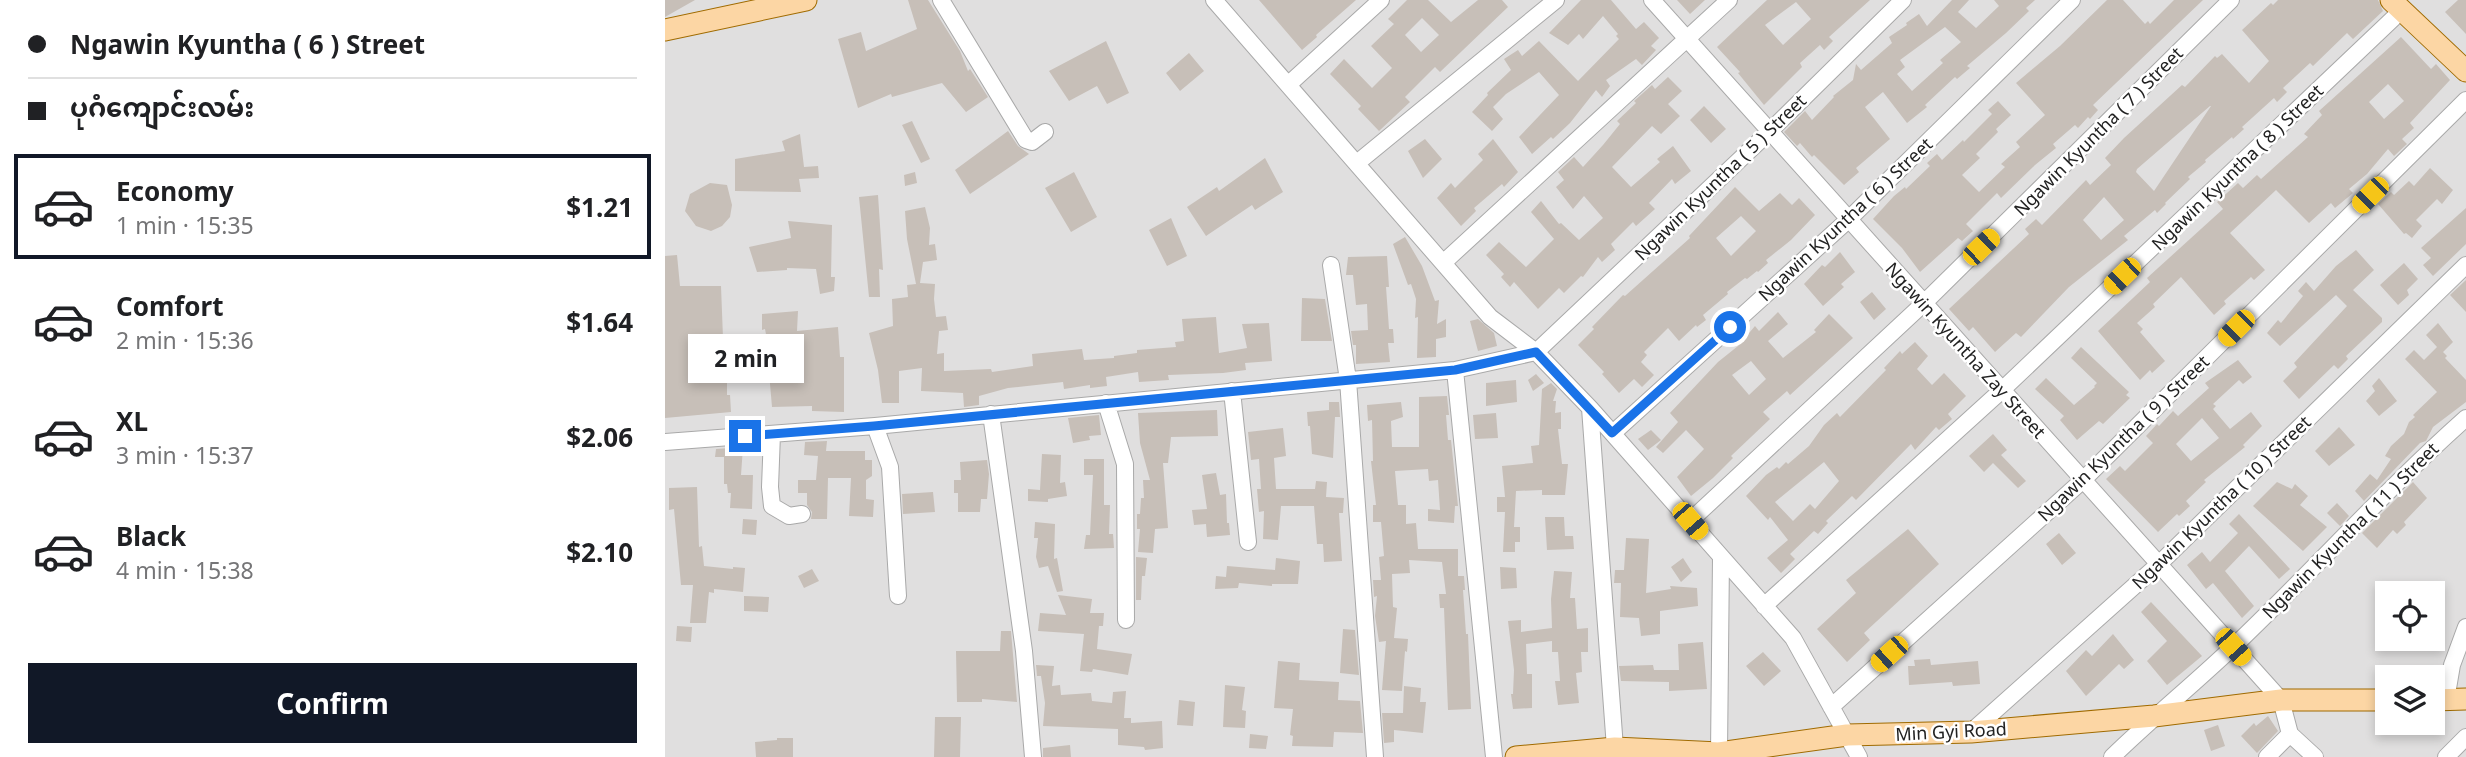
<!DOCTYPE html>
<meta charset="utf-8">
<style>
body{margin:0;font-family:"Noto Sans","Noto Sans Myanmar",sans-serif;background:#f2f2f2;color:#202124;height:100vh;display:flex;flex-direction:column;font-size:26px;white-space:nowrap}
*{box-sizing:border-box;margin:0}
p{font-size:23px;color:#757577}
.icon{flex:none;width:38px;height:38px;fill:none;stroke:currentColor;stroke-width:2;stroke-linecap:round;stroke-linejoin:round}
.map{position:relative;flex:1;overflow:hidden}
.details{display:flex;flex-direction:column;background:#fff;width:665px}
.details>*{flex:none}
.guide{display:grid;align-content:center;height:154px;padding:0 28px;background:#fff}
.buttons{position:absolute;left:1710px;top:581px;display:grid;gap:14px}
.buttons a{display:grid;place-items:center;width:70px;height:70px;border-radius:0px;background:#fff;box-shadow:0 4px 10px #0003;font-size:35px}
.end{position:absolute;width:32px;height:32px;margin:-16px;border:9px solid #1a73e8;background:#fff;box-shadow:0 0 0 4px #fff}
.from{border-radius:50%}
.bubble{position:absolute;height:49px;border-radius:0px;background:#fff;box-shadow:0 4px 10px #0003;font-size:23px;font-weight:700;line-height:49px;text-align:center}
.car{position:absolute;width:21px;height:42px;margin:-21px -10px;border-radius:9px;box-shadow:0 0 5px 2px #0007;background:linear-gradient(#f5c518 24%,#345 0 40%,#f5c518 0 76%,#345 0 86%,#f5c518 0)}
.guide b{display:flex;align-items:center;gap:24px;height:66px;font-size:26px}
.guide b+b{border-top:2px solid #e0e0e0}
.guide i{width:18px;height:18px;background:#202124}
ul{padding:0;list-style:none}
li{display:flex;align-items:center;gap:21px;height:105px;margin:0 14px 10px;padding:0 14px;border:4px solid transparent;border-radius:0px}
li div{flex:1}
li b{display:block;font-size:26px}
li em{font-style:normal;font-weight:700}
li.on{border-color:#111827}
li>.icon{width:63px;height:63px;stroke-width:1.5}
.primary-button{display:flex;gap:14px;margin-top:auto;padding:14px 28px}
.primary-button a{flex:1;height:80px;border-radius:0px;background:#111827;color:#fff;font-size:28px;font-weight:700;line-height:80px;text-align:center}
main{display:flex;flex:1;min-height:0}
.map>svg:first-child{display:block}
.residential{fill:#e0dfdf;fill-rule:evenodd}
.building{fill:#c7bfb8;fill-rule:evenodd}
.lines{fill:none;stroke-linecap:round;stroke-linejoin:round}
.minor-casing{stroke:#a9a9a9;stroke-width:18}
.major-casing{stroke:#a06b00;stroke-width:23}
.minor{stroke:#fff;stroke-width:16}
.major{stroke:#fcd6a4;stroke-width:21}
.route{stroke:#1a73e8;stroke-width:9}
.labels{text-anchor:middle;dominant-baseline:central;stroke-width:5;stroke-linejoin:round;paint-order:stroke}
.street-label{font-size:18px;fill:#222;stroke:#fff}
</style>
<main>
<section class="details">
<div class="guide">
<b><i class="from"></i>Ngawin Kyuntha ( 6 ) Street</b>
<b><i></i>ပုဂံကျောင်းလမ်း</b>
</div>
<ul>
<li class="on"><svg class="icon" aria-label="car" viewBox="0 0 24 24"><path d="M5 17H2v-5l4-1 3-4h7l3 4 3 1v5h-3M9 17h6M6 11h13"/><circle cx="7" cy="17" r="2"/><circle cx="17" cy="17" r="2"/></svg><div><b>Economy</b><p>1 min · 15:35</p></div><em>$1.21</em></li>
<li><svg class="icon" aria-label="car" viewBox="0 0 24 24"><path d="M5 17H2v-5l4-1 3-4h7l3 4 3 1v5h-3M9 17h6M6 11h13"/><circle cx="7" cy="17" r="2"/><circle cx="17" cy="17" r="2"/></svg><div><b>Comfort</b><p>2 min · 15:36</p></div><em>$1.64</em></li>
<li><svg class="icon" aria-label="car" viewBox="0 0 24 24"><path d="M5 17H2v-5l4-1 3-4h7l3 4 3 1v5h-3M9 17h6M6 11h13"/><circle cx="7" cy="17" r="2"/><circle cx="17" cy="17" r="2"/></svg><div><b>XL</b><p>3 min · 15:37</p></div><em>$2.06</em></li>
<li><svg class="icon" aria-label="car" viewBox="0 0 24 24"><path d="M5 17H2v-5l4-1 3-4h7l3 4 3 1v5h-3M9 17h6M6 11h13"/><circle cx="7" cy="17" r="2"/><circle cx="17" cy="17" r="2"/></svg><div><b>Black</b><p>4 min · 15:38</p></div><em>$2.10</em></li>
</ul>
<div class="primary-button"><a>Confirm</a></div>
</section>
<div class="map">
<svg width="1801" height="757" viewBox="0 0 1801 757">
<rect width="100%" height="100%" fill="#f2efe9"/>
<!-- residential -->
<path class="residential" d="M0,0H1801V757H0ZM1722,593H1768V639H1722ZM1722,677H1768V723H1722Z"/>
<!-- building -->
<path class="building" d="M0,0H30L0,17Z
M243,0H263L295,51L303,71L305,69L323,97L301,112L277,83L227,97L226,94L193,108L173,39L196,32L201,51L252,29Z
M594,0H691L651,35L652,37L637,50Z
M742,0H763L786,22L813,0H837L843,7L775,72L770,67L740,97L745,102L714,131L693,109L696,106L665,74L679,59L707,88L727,68L706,46L729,24L723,19ZM757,18L774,35L756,52L740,35Z
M916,0H946L971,29L979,22L994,38L986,46L991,50L977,65L971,59L941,80L945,86L937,97L931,90L905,123L888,139L886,137L867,154L854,137L894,95L874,72L841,94L828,107L838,119L827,131L807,112L823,95L822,93L846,70L839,59L853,50L857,56L874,41L913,81L954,39L951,36L953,34L938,16L918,39L914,34L903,45L884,33Z
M1012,0H1040L1025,14Z
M1102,0H1205L1164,37L1168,41L1159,50L1155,45L1135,63L1137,67L1099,105L1073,73L1075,72L1052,47ZM1131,2L1146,19L1118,45L1100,25Z
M1287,0H1304L1293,12L1311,28L1334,6L1329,0H1370L1361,8L1364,11L1341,33L1302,66L1305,68L1292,79L1290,77L1260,105L1262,107L1242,123L1218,92L1200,107L1225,139L1191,168L1194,172L1179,185L1149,155L1147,157L1135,143L1132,146L1119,132L1140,111L1147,120L1169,97L1168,96L1188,80L1191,64L1196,70L1227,43L1224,37L1242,25L1241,23L1254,14L1262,26ZM1280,27L1296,42L1275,60L1278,63L1247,91L1232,74L1240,67L1235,60Z
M1442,0H1458L1480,24L1483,21L1485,24L1509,0H1538L1428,105L1433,110L1425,119L1423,117L1413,128L1410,125L1388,144L1391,148L1370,165L1336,198L1332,193L1301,224L1308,231L1297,241L1293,238L1255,272L1237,248L1208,219L1229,196L1240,187L1241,189L1265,166L1262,163L1272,154L1277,160L1298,140L1299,142L1327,114L1323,110L1333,101L1346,115L1331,129L1333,132L1311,154L1315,158L1297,175L1314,192L1340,167L1336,164L1355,147L1351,142L1380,115L1351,83L1395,46Z
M1613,0H1713L1718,11L1688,39L1682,33L1648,66L1645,63L1618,88L1622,92L1612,102L1609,98L1577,127L1579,129L1568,139L1567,137L1540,160L1541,162L1523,177L1525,179L1500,203L1501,204L1492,213L1490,210L1459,236L1463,240L1404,287L1356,337L1351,333L1330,352L1308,327L1304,331L1284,309L1364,234L1360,229L1371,219L1377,225L1421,180L1425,185L1446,165L1440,158L1459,138L1517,85L1520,87L1550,56L1552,58L1557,54L1584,83L1604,61L1577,30L1606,3L1608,5ZM1545,106H1546L1489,191L1471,172L1472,169ZM1439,197L1459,220L1436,240L1418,220Z
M1793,0H1801V34L1780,12Z
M1736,37L1766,69L1771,64L1785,80L1745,123L1749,128L1737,139L1742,144L1729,156L1723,149L1702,174L1684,189L1688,193L1670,208L1666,203L1644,223L1611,190L1594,206L1565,233L1600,270L1589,280L1586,277L1559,301L1561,304L1549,315L1516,277L1488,304L1490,307L1472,323L1478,329L1475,332L1500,361L1487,373L1485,370L1475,380L1433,331L1485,282L1482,278L1558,209L1552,202L1573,183L1578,188L1592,175L1596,179L1643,137L1639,134L1657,115L1654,111ZM1723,84L1739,101L1719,119L1704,102Z
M441,41L464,93L442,104L432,86L404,101L384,71Z
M524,53L539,71L515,91L501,73Z
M1003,77L1017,91L1003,104L1015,116L996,134L987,126L947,167L966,187L995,162L992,159L1008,146L1026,171L1010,184L1007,179L984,203L990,209L971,226L968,222L946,244L950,250L937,262L933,257L918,277L916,276L899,293L894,288L873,309L849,282L845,287L836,277L839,274L821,255L834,242L861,267L889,239L866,212L876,201L894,224L896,223L914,240L938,218L919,196L908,209L891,187L899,180L893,172L909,157L918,167L938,145L955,124L952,121L971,103L969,101L987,85L990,89Z
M1039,106L1061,129L1046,143L1025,120Z
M247,121L265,159L256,163L237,125Z
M343,131L353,146L364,154L305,194L290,170Z
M135,134L139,167L153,166L154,178L134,179L136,192L70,191V159L120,151L117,141Z
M760,139L777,159L758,178L743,151Z
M828,139L853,172L839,187L837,184L809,208L811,211L796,226L772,198L786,183L790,188L818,160L813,154Z
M600,158L618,192L590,210L587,205L541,236L522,207L552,187L554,191Z
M1765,168L1788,190L1777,204L1772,199L1751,220L1757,226L1747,238L1741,233L1739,234L1713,204L1726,192L1729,195L1744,181L1749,186Z
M250,172L252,183L240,186L239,175Z
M409,172L432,217L406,232L380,188Z
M45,183L62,185L67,205L65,217L57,226L46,231L31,226L20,211L25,194Z
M1070,187L1094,211L1115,193L1127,205L1134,198L1150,215L1126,240L1101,260L1103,263L1093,272L1092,271L1082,279L1080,278L1062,292L1063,294L1038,315L1041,320L1032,327L1031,325L1014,341L1003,328L979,352L982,355L976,362L989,375L977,387L969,379L954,393L937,374L939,372L913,345L929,329L927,327L958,295L960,296L1025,238L1024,236ZM1076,216L1091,231L1066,256L1051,238Z
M213,195L218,270L214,269L215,297H204L194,197Z
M260,207L265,228L264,245L270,244L272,260L258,262L255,283L270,284L269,299L271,317L281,316L283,330L274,331L272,354L279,353V371L326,369L327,372L368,366L367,354L417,349L419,360L449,358V356L472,353V350L511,347L510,342L519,341L517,319L551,317L554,353L582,348L577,324L604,323L607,361L580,363L581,370L558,373L503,375L504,380L474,382L473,372L441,377L442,386L425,388V385L399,389L398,382L343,388L314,396V405L299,407L298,393L256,391L257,368L234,371V403H217L213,370L204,333L228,326L227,299L243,297L242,285L251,284L242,239L240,211Z
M1801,208V244L1768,276L1758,265L1766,258L1756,248Z
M506,218L522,256L502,266L484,230Z
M123,221L167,225L166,277H170L169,291L155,294L151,269L122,268V270L92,272L84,247L126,238Z
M740,237L757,266L770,301L774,300L772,324L781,319V337L771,339V357L752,358L753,317L750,318L751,299L746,284L743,285L728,244Z
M1691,250L1709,270L1688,290L1717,318V322L1681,356L1683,359L1673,369L1669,365L1634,399L1618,381L1632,367L1629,363L1682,306L1671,295L1615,346L1602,333L1613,320L1616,323L1638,296L1633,291L1641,282L1649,291L1671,266Z
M1175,252L1190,272L1176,284L1179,287L1158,306L1139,284L1157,265L1160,267Z
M12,255L15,286H56L58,338H62V395H65L66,412L0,418V256Z
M722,256L724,287H721L724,329H728L729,343H723L725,362L691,364V345H688L686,331L703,330L702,304L691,305L688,275H681L683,257Z
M1739,263L1753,279L1742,290L1744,295L1733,305L1715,285Z
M1801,280V312L1785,295Z
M1207,292L1221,309L1209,320L1195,302Z
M637,298L660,299L667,341H636Z
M133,311L132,331L173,327L175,357H179V412L147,411V406L107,407L103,361H106L100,329L97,330V314Z
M1113,312L1123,324L1103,341L1118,358L1151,332L1149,330L1164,314L1188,338L1125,395L1122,391L1098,412L1105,419L1066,456L1068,458L1048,478L1026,496L1012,477L1039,449L1021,430L998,453L991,447L1013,422L1005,413L1053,362L1073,346L1090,326L1094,331ZM1086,361L1101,379L1084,395L1067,375Z
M813,319L829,333L832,346L813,351L805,321Z
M1773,323L1788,342L1778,352L1782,356L1780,358L1801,380V402L1768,427L1761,441L1755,443L1699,501L1690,491L1705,474L1712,480L1726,459L1720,456L1726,446L1739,434L1744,422L1750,417L1748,415L1772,392L1740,359L1749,350L1759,360L1772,347L1761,335Z
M1250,342L1263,356L1252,369L1267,385L1279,373L1301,396L1283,414L1287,419L1274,430L1271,427L1250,450L1246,444L1191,500L1187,496L1161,521L1163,523L1153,534L1149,531L1125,554L1130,559L1116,573L1102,558L1123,540L1105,517L1103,520L1081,496L1101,475L1112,467L1114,469L1121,462L1123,464L1144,446L1159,425L1172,413L1175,417L1221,370L1219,368L1235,351L1237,354ZM1159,462L1174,481L1150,509L1145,504L1128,521L1110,502Z
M1416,347L1464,392L1461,395L1465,398L1438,424L1434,421L1412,440L1395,420L1399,416L1370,389L1381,378L1409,405L1430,387L1429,386L1432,383L1406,358Z
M1573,360L1587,377L1578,384L1574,380L1548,404L1551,406L1548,409L1565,429L1586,412L1597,426L1578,445L1580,447L1539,480L1541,482L1521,501L1525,506L1514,516L1512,514L1493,532L1441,479L1455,466L1460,471L1488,443L1481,436L1492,424L1494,426L1508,411L1513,416L1544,388L1540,383ZM1537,418L1554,438L1526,461L1511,444Z
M871,374L879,383L868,391L863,380Z
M1714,378L1732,401L1714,416L1701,401L1710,391L1707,386Z
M851,380L852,402L821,406V383Z
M886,383L892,389L888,401H891L890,413L896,412V429H893L897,464H903L900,495H877V490L851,491L849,527H855V542H850V552H838L840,512H832V497H840L837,466L868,463L866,446L874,445L877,389Z
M782,396L784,415H781L783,440H786L793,506H790L789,523L763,521V509L775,510L773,480L764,481L763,469L730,471L733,505H741V524L751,523L753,549H793V576H799L800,590H798L801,634H803L806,709L783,710L779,608H775L774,594H781L777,562L744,560L745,573L727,574L728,607L732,608L729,638L743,639L742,652L740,651L737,691L717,690L721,641L714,642L710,616L712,596L709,597L708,580H716L714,557L719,556L716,522H708V505H711L706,461H708L707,420L703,421L702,405L736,402L738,417L726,421L727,447H754V397Z
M664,402H674L675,417H670L668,458L647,454L645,426H643L642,412L664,410Z
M552,410L553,436L506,437L503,463H498L503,528L490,529L488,553L473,552L475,529H472V514H475L476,498H479L478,480H485L475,443L473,413Z
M831,413L833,438L810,439L808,415Z
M434,415L436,435L424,436L425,440L408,443L403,418Z
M1674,427L1690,445L1664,466L1650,451Z
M618,428L621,456L609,458L611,489H650L651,481L662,482L661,497L679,498L678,513H674L677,561L659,562L658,544H652L649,506H616L613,540L598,539L599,511L594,512L592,489H596L594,459L586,460L583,432Z
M986,430L996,440L983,450L973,439Z
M1328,434L1342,450L1336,455L1361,481L1353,488L1328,463L1319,472L1304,456Z
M162,441L161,451H200V460H207V476L201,480V499L209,500L208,517L184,516L186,478H163L162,519H146L147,512L142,505V493H133V480H151L153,456L139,455L140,442Z
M78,447L76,475H88L87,509L65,508L66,493H63L62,484H59V457H50L51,449Z
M377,454L396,455L395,483L400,482L402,496L383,499V502L363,501V489L375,490Z
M419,459H439V505H445L444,534H448L449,548L419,549L421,535H425L428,475H419Z
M322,460L324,474L322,499H316L315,512H293V493H289V480H296L295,462Z
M551,473L555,495L561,494L562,523H564L565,535L542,537L541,524L529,525L527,510L542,509L537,475Z
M1612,482L1627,489L1630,484L1643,496L1635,505L1662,527L1638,551L1588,506Z
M1748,482L1762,498L1739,522L1741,525L1732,534L1728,530L1712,548L1697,533Z
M32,487L34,547L37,546L39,566L68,569V567L80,568L78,592L49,589V593L44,592L41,623H25L28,585H16L9,509L4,510V488Z
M268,492L270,512L238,514L237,494Z
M1672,503L1684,516L1675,526L1662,513Z
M1574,514L1625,569L1614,579L1584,546L1560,571L1589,606L1577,618L1548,583L1541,589L1522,565L1537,552L1545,562L1573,533L1564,524Z
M880,517H899L900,536H908L909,549L882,550Z
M78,519L92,520L91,535L77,534Z
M370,522L390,524L389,559L392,558L398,591L392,592L383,566L374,568L371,557L373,538H369Z
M1243,529L1274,564L1199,633L1205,640L1182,662L1152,629L1191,593L1181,580Z
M1394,533L1411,553L1397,565L1381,544Z
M961,538L984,539L981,593L1006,589L1005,586L1032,588L1033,606L995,611V634L976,636L974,618L955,617L956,583H949L950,570H959Z
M471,557L482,558L480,576H477L476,600H471Z
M611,558L635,561L633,584H607V586L574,583L573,588L550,589L551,576L561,577L562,566L610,570Z
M1018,558L1027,572L1016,582L1006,567Z
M835,567L851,568L852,588L836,589Z
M147,569L154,581L139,588L133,576Z
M889,571L907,572L905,598H910L912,629L923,628V652H916L917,672L911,673L914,703L893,705L890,681H895L893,652H887V641L861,644L862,674H867V708L848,709L846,694H848L849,670L843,621L856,620V632L887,628L886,599Z
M393,595L427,599L425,613H439L438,626H434L432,649L467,654L463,675L428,669L427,672L415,671L419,634L373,631L375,613L401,615Z
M79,596L104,597L103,612L79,611Z
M1486,602L1537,656L1502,685L1482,661L1502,641L1476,612Z
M12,626L27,627L26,642L11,641Z
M678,629L690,630L694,675L675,673Z
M336,631H346L352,702L317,699V702H292L291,651H335Z
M1448,634L1469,660L1459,669L1454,664L1421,696L1401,671L1421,650L1427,656Z
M1038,642L1042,689L1004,691V682L956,681L954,666L988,665L989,670H1014L1013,644Z
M1098,652L1116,671L1099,686L1081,666Z
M1265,659L1266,665L1313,661L1315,684L1288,686L1287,682L1244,685L1243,666H1250L1249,660Z
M613,661L635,663L634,680L674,682L673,700L695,701L698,733L669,732L668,747L627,746L628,736L625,735L628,709L609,708Z
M371,665L389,666L387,686L395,685L396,695L426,693L427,701L447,703L448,692L461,691L459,718H466V723L497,721L498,748L480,750L479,747L453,745V729L378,726L380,703L376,676H372Z
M560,685L580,687L577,710L581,711L580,728L558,727Z
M739,686L756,688L755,702H761L758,733L729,730V742L719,743L717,713H738Z
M514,700L530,702L528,726L512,725Z
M1603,716L1613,731L1592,753L1576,736L1589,723L1591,726Z
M270,717H296L295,757H269Z
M1553,725L1560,746L1546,751L1539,730Z
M585,734L603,736L601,749L584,748Z
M112,738H128V757H91L90,742L112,740Z
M405,745L406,757H378V748Z"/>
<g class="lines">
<defs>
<path id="minor" d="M276,0L361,140L367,142L380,132
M549,0L825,317L871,352L925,408L1128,638L1194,757
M987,0L1616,700L1625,734L1650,757
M624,84L716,0
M692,163L891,0
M778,263L1064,0
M666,265L683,380L710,757
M871,352L1104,132L1238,0
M790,370L829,757
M567,391L583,542
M441,403L460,464L461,620
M925,408L950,748
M326,414L359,651L368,757
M210,426L225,467L233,596
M948,433L1183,220L1407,0
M107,434L105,487L107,506L124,516L137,514
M0,442L210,426L790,370L871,352
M1025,521L1258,304L1566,0
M1099,606L1337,390L1736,11
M1781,700L1787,665L1801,627
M1166,707L1418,480L1801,100
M1306,732L1494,564L1801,265
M1054,753L1056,557
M1447,757C1486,719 1529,684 1569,646C1648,571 1720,490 1801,418
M1602,757L1625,734
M1781,757L1801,737"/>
<path id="major" d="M1726,0L1801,71
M0,30L141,0
M1768,700L1801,699
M851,757L950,748L1054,753L1182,735L1306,732L1489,716L1616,700H1722"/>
</defs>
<!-- minor casing -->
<use href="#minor" class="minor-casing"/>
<!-- major casing -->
<use href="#major" class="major-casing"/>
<!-- minor -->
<use href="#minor" class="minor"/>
<!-- major -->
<use href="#major" class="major"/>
</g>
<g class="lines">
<!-- route -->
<path class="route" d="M80,436L209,426L790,370L871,352L947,433L1065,327"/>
</g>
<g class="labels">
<!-- street labels -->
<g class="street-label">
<text transform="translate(1433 131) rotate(-45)">Ngawin Kyuntha ( 7 ) Street</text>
<text transform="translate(1572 167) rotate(-44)">Ngawin Kyuntha ( 8 ) Street</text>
<text transform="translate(1055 177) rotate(-44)">Ngawin Kyuntha ( 5 ) Street</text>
<text transform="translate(1180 219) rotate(-43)">Ngawin Kyuntha ( 6 ) Street</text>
<text transform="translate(1301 350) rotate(48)">Ngawin Kyuntha Zay Street</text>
<text transform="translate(1458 438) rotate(-44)">Ngawin Kyuntha ( 9 ) Street</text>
<text transform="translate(1556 502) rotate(-44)">Ngawin Kyuntha ( 10 ) Street</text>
<text transform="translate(1685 530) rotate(-45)">Ngawin Kyuntha ( 11 ) Street</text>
<text transform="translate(1286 731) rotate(-3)">Min Gyi Road</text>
</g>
</g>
</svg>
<div class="buttons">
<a><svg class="icon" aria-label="locate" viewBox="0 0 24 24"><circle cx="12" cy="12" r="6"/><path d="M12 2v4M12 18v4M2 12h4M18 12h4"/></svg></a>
<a><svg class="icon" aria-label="layers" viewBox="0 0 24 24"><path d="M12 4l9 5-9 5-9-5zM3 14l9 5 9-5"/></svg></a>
</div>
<i class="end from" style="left:1065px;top:327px"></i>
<i class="end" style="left:80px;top:436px"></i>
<div class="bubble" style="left:23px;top:334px;width:116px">2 min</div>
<i class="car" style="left:1705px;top:195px;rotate:225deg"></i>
<i class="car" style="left:1316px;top:247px;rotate:46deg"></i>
<i class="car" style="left:1457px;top:276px;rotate:226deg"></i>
<i class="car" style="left:1571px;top:328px;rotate:225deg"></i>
<i class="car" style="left:1025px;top:521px;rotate:139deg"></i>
<i class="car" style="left:1568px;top:647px;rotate:138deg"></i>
<i class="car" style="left:1224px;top:654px;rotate:228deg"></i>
</div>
</main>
